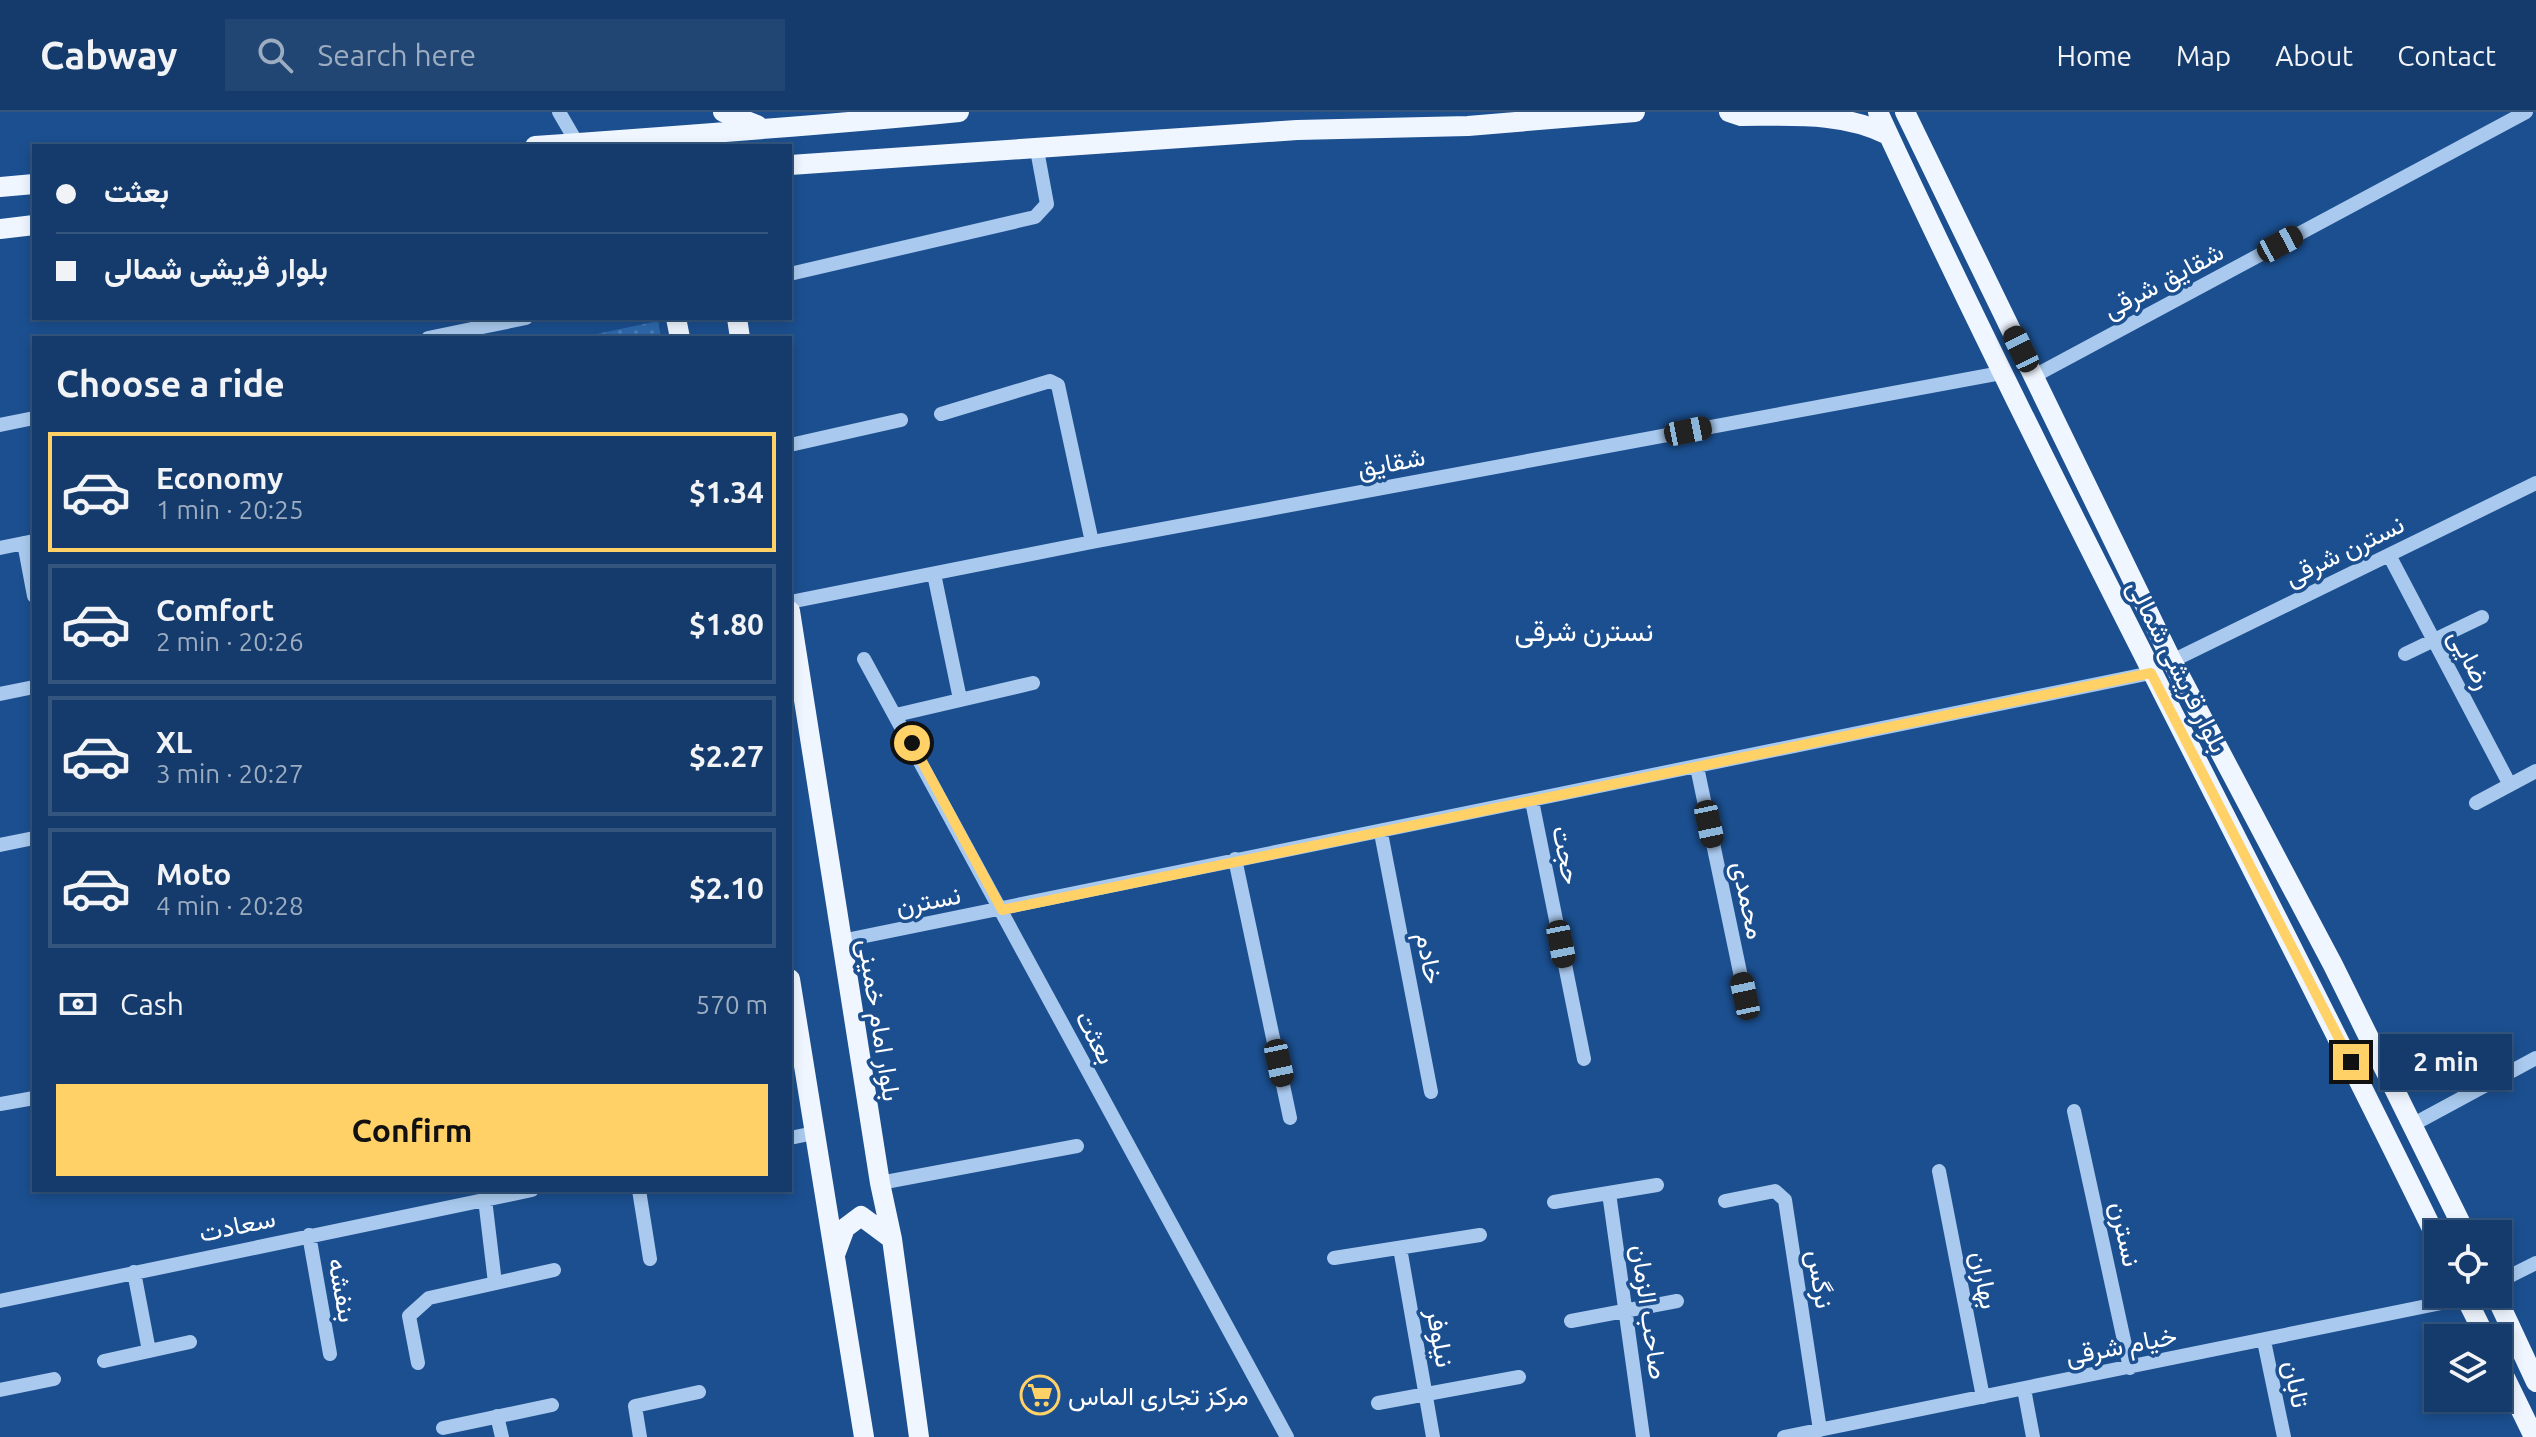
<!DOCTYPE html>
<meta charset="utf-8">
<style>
body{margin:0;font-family:Ubuntu,Vazirmatn,sans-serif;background:#214673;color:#f1f3f6;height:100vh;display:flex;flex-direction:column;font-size:30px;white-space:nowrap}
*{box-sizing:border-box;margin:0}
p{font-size:26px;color:#9dadc1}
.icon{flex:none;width:44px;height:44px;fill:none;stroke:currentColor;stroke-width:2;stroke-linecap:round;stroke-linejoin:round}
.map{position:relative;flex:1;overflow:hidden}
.side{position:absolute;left:32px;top:224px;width:760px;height:856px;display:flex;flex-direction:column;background:#143b6b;border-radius:0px;box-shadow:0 4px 12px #0003,0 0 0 2px #33557e}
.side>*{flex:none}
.top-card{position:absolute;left:32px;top:32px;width:760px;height:176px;border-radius:0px;box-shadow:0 4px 12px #0003,0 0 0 2px #33557e;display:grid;align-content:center;height:176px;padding:0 24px;background:#143b6b}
.tools{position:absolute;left:2424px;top:1108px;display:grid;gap:16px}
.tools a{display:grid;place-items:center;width:88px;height:88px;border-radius:0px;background:#143b6b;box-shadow:0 4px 12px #0003,0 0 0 2px #33557e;font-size:40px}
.end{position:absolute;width:36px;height:36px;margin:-18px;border:10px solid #ffd166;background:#111;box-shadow:0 0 0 4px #111}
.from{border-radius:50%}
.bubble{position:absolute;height:56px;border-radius:0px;background:#143b6b;box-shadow:0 4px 12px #0003,0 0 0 2px #33557e;font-size:26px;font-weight:700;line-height:56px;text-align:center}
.car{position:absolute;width:24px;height:48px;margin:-24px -12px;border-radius:10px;box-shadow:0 0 6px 2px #0007;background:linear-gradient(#222 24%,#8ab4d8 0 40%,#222 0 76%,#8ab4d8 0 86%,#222 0)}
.top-card b{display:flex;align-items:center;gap:28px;height:76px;font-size:30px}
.top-card b+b{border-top:2px solid #33557e}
.top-card i{width:20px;height:20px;background:#f1f3f6}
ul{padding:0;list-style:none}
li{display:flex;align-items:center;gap:24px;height:120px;margin:0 16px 12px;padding:0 8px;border:4px solid #33557e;border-radius:0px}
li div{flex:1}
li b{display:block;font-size:30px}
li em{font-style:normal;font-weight:700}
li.active{border-color:#ffd166}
li>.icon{width:72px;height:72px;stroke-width:1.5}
h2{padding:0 24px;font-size:36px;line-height:96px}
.pay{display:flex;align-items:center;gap:20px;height:88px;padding:0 24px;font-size:30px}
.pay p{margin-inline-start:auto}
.primary-button{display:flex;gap:16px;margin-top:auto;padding:16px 24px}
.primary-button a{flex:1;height:92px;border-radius:0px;background:#ffd166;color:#111;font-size:32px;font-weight:700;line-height:92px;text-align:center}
header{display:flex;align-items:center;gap:48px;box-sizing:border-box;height:112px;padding:0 40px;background:#143b6b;border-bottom:2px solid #33557e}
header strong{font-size:38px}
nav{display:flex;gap:44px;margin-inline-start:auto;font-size:28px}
.search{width:560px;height:72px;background:#214673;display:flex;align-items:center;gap:20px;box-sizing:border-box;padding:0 28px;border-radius:0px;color:#9dadc1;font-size:30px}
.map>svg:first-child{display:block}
.park{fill:url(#park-dots)}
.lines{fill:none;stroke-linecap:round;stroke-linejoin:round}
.minor{stroke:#a9c9ee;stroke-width:14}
.major{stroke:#f0f6ff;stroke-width:20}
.route{stroke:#ffd166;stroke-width:10}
.labels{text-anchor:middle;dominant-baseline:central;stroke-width:7;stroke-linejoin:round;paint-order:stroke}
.street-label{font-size:26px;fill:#fff;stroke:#1b4f8f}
.poi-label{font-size:26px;fill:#fff;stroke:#1b4f8f;text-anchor:start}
.neighbourhood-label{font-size:28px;fill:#fff;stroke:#1b4f8f}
</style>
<header>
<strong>Cabway</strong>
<div class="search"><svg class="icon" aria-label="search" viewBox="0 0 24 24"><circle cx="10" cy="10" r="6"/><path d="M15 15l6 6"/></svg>Search here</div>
<nav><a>Home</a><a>Map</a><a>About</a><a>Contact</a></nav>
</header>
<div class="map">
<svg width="2536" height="1325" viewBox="0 0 2536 1325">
<defs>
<pattern id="park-dots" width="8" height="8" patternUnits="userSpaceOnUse" patternTransform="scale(2)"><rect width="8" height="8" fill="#2e69ad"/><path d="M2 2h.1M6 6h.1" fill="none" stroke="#4d80b9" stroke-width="1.8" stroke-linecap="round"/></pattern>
</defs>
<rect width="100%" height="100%" fill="#1b4f8f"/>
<!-- park -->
<path class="park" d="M658,209L661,226H578Z"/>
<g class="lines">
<!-- minor -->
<path class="minor" d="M559,0L577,31
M794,161L1035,105L1047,92L1037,38
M428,226L526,206
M2034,264L2526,0
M941,302L1050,269L1058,273L1092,430
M0,313L34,306
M790,333L901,308
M24,431L34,484
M0,436L34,429
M2389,443L2510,673
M934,462L960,587
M790,490L1092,430L2001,261
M2405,542L2482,505
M864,547L1287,1325
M2172,549L2536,371
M0,582L34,575
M896,603L1033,571
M1697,655L1745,884
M1532,689L1584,947
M2476,691L2536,659
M1381,721L1431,980
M0,733L34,726
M1235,747L1290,1006
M841,829L2151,561
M0,992L34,986
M2074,999L2130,1256
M2412,1013L2536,946
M790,1026L814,1021
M1939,1059L1983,1285
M880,1071L1077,1034
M639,1078L650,1147
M1609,1081L1643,1325
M485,1087L495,1171
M1725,1089L1775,1079L1785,1088L1820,1318
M1554,1090L1657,1073
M309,1123L330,1242
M1400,1136L1433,1325
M1334,1146L1480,1123
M134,1160L149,1239
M2498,1170L2536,1151
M0,1189L532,1078
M1571,1209L1677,1189
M2264,1229L2284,1325
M104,1249L190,1230
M418,1251L409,1204L429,1186L554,1158
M2024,1277L2033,1325
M0,1278L54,1267
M1378,1291L1519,1265
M497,1304L502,1325
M443,1316L552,1293
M640,1325L635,1294L699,1280
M1784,1325L2466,1186"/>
<!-- major -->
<path class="major" d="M723,0L757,13
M1729,0L1741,4C1790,4 1844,0 1888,23
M1878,0C2054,381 2254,751 2438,1129
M1905,0L2172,549L2333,853L2466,1122
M535,34C676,24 817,14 959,0
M790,53L1297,18L1468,14L1635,0
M0,75L34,72
M0,117L34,113
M676,206L680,226
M737,206L740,226
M790,499L880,1071L892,1127L919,1325
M790,867L864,1325
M836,1140L845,1116L861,1104L892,1127
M2464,1182L2486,1226
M2495,1182L2536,1270
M2498,1251L2534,1325"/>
</g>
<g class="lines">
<!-- route -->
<path class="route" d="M912,631L1002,798L2151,561L2351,950"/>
</g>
<!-- icons -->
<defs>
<symbol id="supermarket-ring" viewBox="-11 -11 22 22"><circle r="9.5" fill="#1b4f8f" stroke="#ffd166" stroke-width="1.5"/><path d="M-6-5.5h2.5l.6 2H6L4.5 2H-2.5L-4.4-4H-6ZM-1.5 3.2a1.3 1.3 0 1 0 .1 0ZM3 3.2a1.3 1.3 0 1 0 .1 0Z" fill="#ffd166"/></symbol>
</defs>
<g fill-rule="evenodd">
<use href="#supermarket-ring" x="1018" y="1261" width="44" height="44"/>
</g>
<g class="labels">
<!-- street labels -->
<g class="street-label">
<text transform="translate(2163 168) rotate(-28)">شقایق شرقی</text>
<text transform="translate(1391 350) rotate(-11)">شقایق</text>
<text transform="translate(2344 438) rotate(-26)">نسترن شرقی</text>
<text transform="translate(2471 547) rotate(62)">رضایی</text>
<text transform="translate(2178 554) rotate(63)">بلوار قریشی شمالی</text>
<text transform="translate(1567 743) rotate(79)">حجت</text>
<text transform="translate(928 788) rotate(-11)">نسترن</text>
<text transform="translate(1749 788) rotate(78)">محمدی</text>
<text transform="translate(1430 846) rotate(79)">خادم</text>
<text transform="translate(880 908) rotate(81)">بلوار امام خمینی</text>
<text transform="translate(1096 925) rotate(62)">بعثت</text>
<text transform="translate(237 1113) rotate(-12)">سعادت</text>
<text transform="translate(2126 1122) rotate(78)">نسترن</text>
<text transform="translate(1821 1167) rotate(81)">نرگس</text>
<text transform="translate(1985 1168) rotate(79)">بهاران</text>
<text transform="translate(343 1178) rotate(80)">بنفشه</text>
<text transform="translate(1650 1200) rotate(82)">صاحب الزمان</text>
<text transform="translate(1441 1226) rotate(80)">نیلوفر</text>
<text transform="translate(2121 1233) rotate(-11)">خیام شرقی</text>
<text transform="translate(2297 1272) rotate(78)">تابان</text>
</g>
<!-- poi labels -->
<g class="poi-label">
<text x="1068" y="1283">مرکز تجاری الماس</text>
</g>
<!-- neighbourhood labels -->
<g class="neighbourhood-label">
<text x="1584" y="518">نسترن شرقی</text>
</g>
</g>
</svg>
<div class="tools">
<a><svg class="icon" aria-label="locate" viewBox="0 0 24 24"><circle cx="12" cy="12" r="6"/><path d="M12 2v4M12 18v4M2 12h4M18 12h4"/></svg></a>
<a><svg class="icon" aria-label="layers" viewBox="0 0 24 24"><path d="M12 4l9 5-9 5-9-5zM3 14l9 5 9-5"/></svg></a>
</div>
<i class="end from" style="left:912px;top:631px"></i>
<i class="end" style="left:2351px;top:950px"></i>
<div class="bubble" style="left:2380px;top:922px;width:132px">2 min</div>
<i class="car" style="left:2280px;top:132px;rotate:62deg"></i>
<i class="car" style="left:2021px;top:237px;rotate:334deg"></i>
<i class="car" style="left:1688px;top:319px;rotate:79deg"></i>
<i class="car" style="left:1709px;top:712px;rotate:168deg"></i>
<i class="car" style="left:1561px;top:832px;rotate:169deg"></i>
<i class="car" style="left:1745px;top:884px;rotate:348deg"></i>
<i class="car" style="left:1279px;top:951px;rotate:168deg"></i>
<div class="top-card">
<b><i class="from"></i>بعثت</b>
<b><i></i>بلوار قریشی شمالی</b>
</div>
<section class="side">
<h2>Choose a ride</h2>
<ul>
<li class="active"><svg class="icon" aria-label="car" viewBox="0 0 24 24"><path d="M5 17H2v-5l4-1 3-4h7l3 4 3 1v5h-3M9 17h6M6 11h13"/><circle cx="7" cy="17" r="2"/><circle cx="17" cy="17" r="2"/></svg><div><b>Economy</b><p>1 min · 20:25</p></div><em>$1.34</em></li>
<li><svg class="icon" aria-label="car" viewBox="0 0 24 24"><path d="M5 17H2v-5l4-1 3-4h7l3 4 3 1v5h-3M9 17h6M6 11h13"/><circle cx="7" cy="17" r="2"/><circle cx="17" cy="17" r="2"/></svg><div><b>Comfort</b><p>2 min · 20:26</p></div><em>$1.80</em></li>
<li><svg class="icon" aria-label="car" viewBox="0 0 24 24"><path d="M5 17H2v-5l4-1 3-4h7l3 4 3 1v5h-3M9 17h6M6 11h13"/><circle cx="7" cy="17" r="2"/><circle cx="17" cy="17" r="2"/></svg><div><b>XL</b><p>3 min · 20:27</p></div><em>$2.27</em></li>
<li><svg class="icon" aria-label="car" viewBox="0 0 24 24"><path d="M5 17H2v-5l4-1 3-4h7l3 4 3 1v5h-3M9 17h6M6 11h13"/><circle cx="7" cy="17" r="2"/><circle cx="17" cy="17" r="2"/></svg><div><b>Moto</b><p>4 min · 20:28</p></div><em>$2.10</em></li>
</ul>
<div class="pay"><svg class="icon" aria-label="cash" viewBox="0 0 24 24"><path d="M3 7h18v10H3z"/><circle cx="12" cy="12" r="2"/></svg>Cash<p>570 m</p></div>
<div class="primary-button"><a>Confirm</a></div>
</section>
</div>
